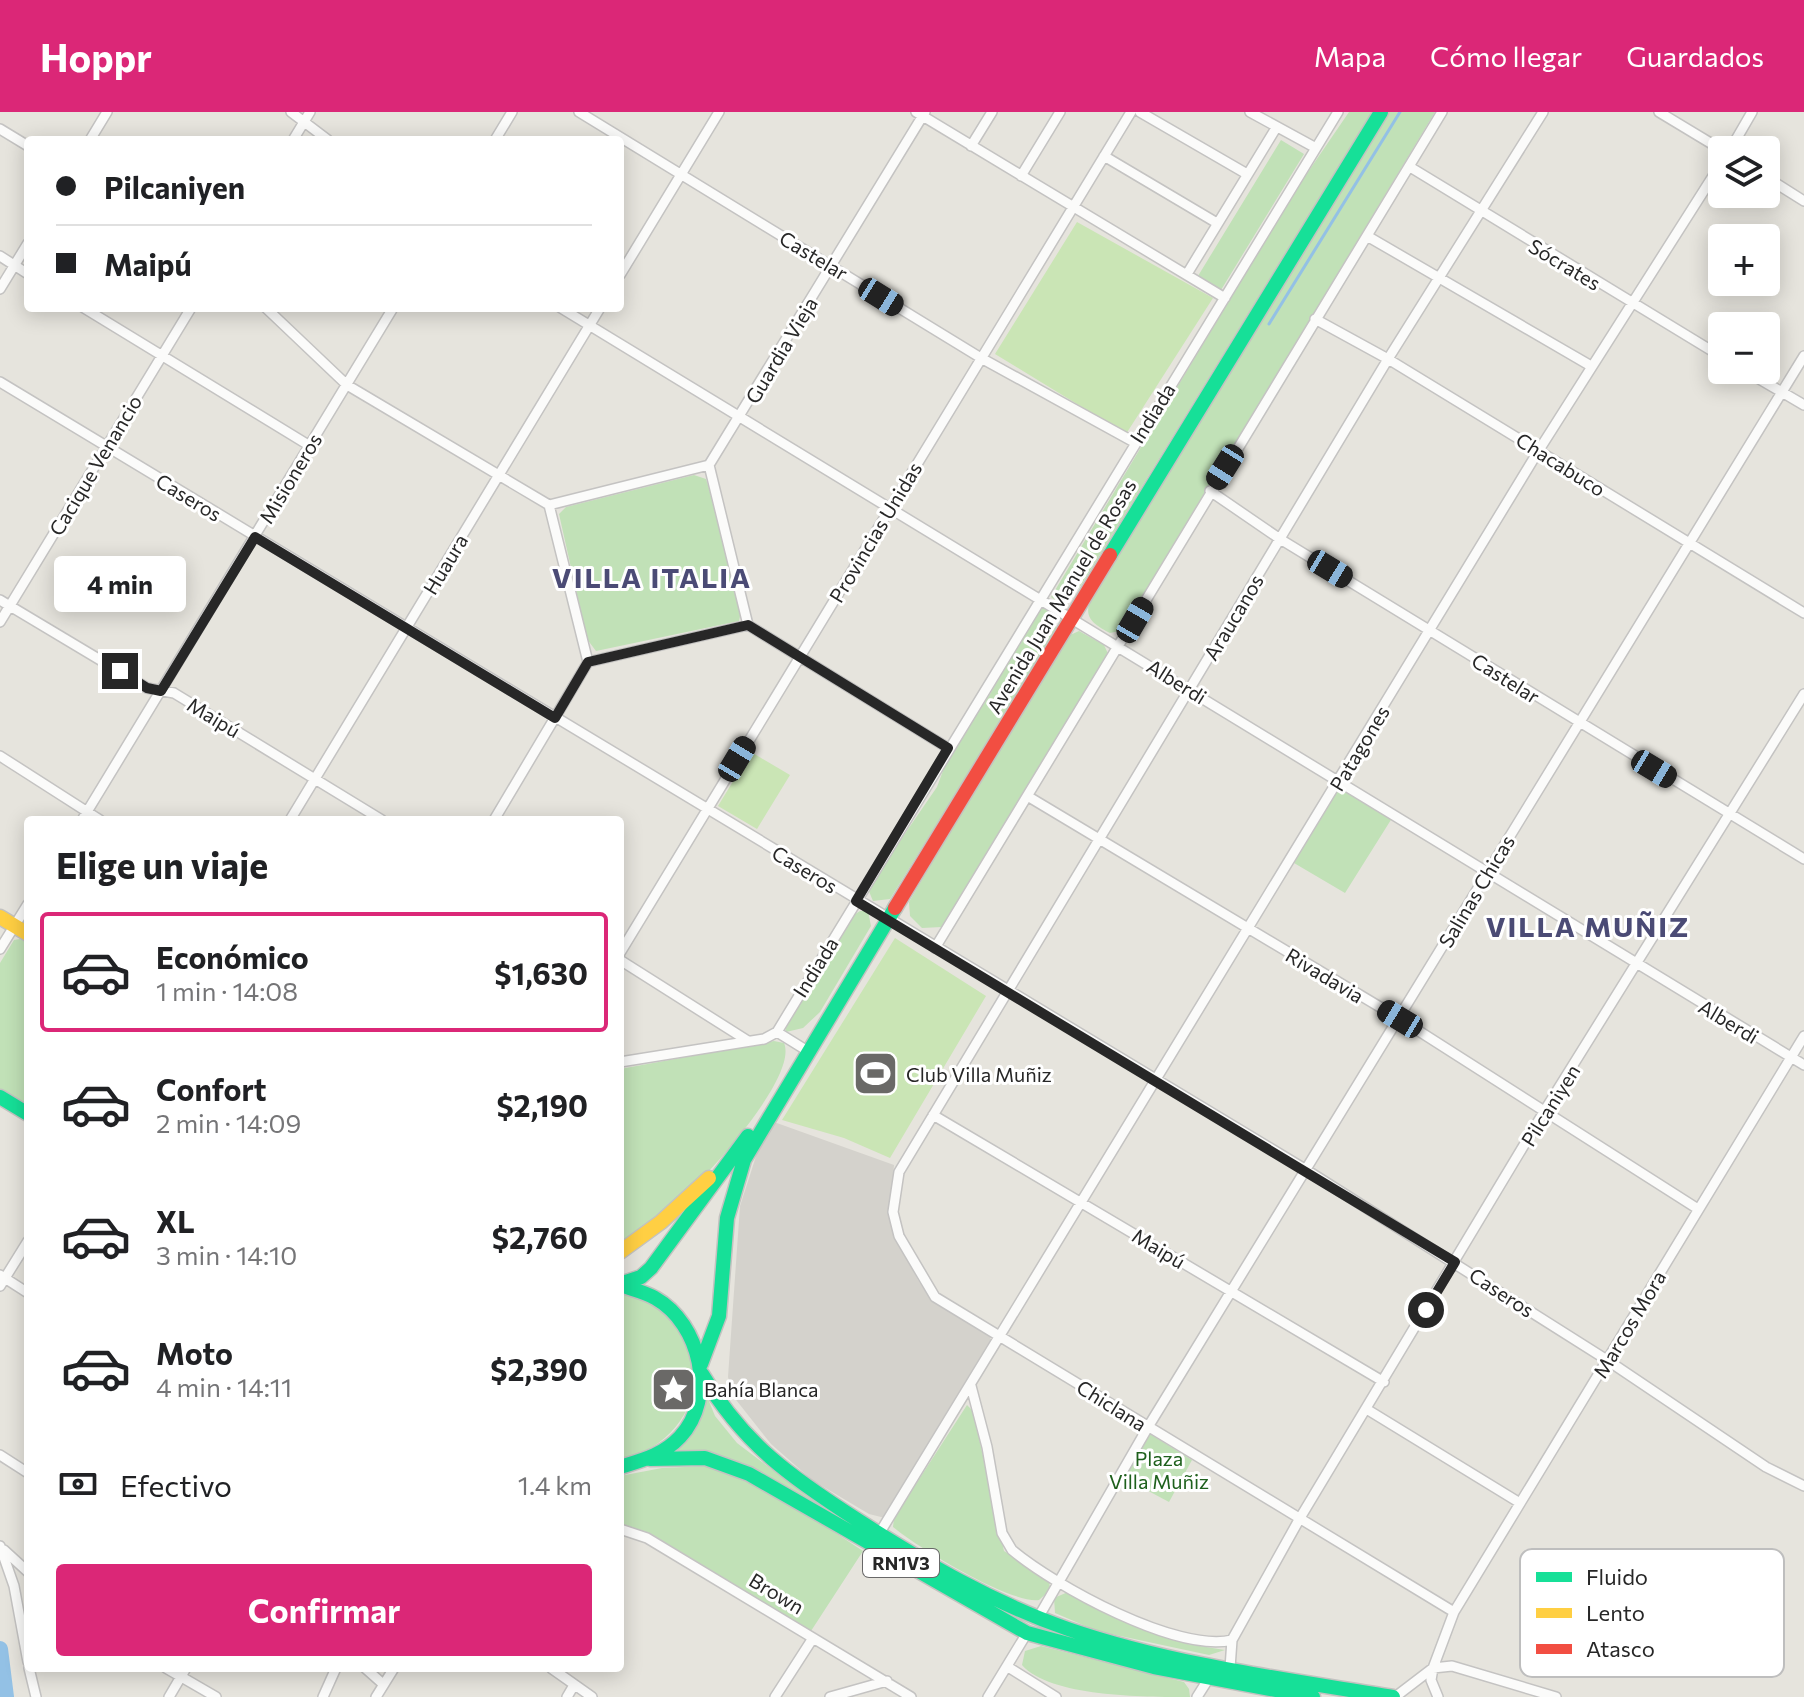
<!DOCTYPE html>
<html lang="es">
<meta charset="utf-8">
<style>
body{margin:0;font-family:Commissioner,sans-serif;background:#f6f6f6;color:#202124;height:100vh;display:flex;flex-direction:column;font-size:30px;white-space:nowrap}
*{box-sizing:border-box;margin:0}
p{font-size:26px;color:#757577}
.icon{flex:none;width:44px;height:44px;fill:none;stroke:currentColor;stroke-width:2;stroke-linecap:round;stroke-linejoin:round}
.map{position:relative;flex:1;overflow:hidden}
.sheet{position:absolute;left:24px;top:704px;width:600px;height:856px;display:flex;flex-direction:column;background:#fff;border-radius:8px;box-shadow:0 4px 20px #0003}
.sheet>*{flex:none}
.hud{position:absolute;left:24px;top:24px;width:600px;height:176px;border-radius:8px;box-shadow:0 4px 20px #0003;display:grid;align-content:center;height:176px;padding:0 32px;background:#fff}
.tools{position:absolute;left:1708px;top:24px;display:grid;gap:16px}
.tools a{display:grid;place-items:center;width:72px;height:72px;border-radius:8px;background:#fff;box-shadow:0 4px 20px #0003;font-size:40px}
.end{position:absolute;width:36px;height:36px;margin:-18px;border:10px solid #272727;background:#fff;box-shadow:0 0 0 4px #fff}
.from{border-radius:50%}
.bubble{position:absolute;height:56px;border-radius:8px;background:#fff;box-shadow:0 4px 20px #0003;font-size:26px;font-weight:700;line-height:56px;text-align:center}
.car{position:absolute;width:24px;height:48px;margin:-24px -12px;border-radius:10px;box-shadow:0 0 6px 2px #0007;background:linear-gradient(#222 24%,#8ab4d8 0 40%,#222 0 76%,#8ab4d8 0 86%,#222 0)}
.hud b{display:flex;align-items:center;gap:28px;height:76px;font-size:30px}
.hud b+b{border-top:2px solid #e0e0e0}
.hud i{width:20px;height:20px;background:#202124}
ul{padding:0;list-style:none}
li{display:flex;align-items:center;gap:24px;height:120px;margin:0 16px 12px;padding:0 16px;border:4px solid transparent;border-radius:8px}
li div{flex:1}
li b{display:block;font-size:30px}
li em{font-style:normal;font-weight:700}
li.selected{border-color:#db2777}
li>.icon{width:72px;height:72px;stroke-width:1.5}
h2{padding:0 32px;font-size:36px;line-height:96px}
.pay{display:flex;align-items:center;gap:20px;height:88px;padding:0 32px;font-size:30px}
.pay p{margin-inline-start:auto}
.cta{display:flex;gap:16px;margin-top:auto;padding:16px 32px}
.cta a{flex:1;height:92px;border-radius:8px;background:#db2777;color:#fff;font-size:32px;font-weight:700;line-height:92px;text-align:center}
header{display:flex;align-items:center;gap:48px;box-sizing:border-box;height:112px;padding:0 40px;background:#db2777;color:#fff}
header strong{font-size:38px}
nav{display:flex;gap:44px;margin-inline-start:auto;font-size:28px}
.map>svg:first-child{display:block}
.green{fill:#c1e1b7}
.pitch{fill:#cae5b5}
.plaza{fill:#d4d2cc}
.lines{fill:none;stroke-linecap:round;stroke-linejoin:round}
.stream{stroke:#93c1e5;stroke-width:3}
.river{stroke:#93c1e5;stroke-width:16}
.street-casing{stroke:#c4c3c2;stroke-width:12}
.fast-casing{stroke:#c3c2c0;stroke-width:17}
.slow-casing{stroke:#c3c2c0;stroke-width:17}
.jam-casing{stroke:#c3c2c0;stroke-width:17}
.street{stroke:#fbfbfa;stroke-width:9}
.fast{stroke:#16e098;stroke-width:14}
.slow{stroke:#ffcf43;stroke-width:14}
.jam{stroke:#f24e42;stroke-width:14}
.route{stroke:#272727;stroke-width:10}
.labels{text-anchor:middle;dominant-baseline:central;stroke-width:6;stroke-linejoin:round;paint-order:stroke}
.shield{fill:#fff;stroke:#686868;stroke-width:2}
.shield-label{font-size:18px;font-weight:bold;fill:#272727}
.street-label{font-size:20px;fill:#272727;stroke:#fff}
.poi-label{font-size:20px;fill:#272727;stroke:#fff;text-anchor:start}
.park-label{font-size:20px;fill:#1e601c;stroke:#fff}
.district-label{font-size:28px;font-weight:bold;letter-spacing:2px;fill:#4b4b75;stroke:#fff}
.key{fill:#fff;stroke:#bebebe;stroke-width:2}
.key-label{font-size:22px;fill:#272727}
</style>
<header>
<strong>Hoppr</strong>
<nav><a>Mapa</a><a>Cómo llegar</a><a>Guardados</a></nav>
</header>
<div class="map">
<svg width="1804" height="1585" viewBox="0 0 1804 1585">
<rect width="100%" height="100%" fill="#e6e4dd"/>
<!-- green -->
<path class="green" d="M1349,0H1372L1082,472L1070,487L1057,489L1051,485L1295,79Z
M1387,0H1435L1124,518L1110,521C1097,514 1083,507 1090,490Z
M1281,28L1304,42L1221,178L1198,164Z
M694,363L706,367L708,373L741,500L739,509L596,539L587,527L559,402L566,395Z
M1044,496L1056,506V520L895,779L890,787L873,789L868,777L873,768L937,675L947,648L990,582L1036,500Z
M1079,519L1104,533L1110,546L942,815L922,816L910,804L909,790L1031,581L1068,524Z
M1341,673L1394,703L1345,781L1294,751Z
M860,799H868L871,814L820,900L803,916L786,920L785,912L852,804Z
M20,827L28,831V994L0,977V851L14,828Z
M774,929L784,931C797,961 723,1046 700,1068C675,1092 647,1114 620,1136V957Z
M620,1179C629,1182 641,1183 650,1188C724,1229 703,1330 620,1348Z
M706,1282L715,1304L737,1331L791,1372L1036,1510L1370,1585C1329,1585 1289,1575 1249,1568C1157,1551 1065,1532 981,1490C897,1448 763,1339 672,1339L699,1303Z
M967,1293L973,1299L1004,1439L1049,1467L1050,1478L1039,1488C1010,1492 917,1435 893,1415L894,1406Z
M1150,1322L1192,1348L1169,1390L1124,1366Z
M708,1354L778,1383L863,1439L811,1519L653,1423L620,1411V1364L662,1356Z
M1068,1480L1187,1532L1225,1538L1209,1543L1097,1519L1055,1501L1054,1486Z
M1041,1534L1184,1570L1189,1577L1190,1585C1143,1585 1050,1585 1022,1553L1025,1539Z"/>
<!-- pitch -->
<path class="pitch" d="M1077,110L1213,186L1126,322L995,242Z
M751,640L790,663L757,717L718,694Z
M895,826L986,884L890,1046L844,1026L782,1008Z"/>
<!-- plaza -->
<path class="plaza" d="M774,1010L894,1053L890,1100L901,1134L918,1168L928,1183L989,1220L991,1229L885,1406L869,1402L812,1368L771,1332L733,1284L728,1265L740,1094L758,1038Z"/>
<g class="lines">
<!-- stream -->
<path class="stream" d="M1269,212L1400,0"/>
<!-- river -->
<path class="river" d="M0,1537L6,1585"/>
<defs>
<path id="street" d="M291,0L328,28
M579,0L981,246L1134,330
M916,0L1225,186
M1140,0L1247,62
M1250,0L1316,36
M1659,0L1722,38
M0,17L28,34
M90,28L107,0
M293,28L310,0
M495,28L512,0
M971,34L992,0
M1730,38L1752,0
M1104,44L1217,111
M1410,55L1722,245
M1021,64L1060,0
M1766,65L1804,89
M1367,124L1591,254
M0,144L28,162
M1187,162L1276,16
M620,163L719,0
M0,177L28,131
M84,196L310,334
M266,196L347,273L549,393L709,353
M561,196L1804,953
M1315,207L1388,247L1804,501
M1744,258L1804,293
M0,270L1308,1059L1607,1248L1766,1355L1804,1374
M709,353L925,0
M709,353L748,513L948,636
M1210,379L1280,427L1804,747
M549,393L588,550
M0,488L147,576L174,581L382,708
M0,510L191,196
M588,550L748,513
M0,644L100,708
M1029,685L1400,907L1698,1097
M82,708L393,196
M290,708L600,196
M494,708L588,550
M935,836L1442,0
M0,837L28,792
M620,841L1131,0
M620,848L748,929
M777,920L806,938
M620,950L764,927L777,920L1338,0
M933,1003L1384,1270
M0,1163L28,1181
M0,1174L28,1129
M971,1274L987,1335L1002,1421L1012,1438C1055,1474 1177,1541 1232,1528
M1368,1298L1520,1391
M0,1343L28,1361
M620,1417L647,1426L911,1585
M879,1422L1539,338L1722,50
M0,1434L14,1474L28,1550
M4,1438L28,1460
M1454,1500L935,1185L899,1124L893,1100L899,1060L1388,247L1543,0
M1038,1506L1148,1315L1804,244
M1008,1555L1056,1585
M29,1556L36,1585
M166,1556L216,1585
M365,1556L383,1572
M551,1556L592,1585
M1230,1556L1232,1528L1300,1406L1545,998L1804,582
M169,1585L186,1556
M323,1585L336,1556
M376,1585L394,1556
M567,1585L574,1573
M775,1585L813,1526
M830,1585L887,1569
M988,1585L1027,1521
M1197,1585L1209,1566
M1395,1585L1433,1556L1454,1500L1804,924
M1438,1585L1431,1568L1433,1556L1452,1554L1556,1585"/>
<path id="fast" d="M1110,443L1381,0
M0,985L28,1002
M620,1172L641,1165L651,1156L748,1024
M620,1173C631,1177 645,1180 655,1186C701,1212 717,1285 680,1325C663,1343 643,1348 620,1355
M701,1252L719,1204L727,1106L744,1048L895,796
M702,1262C743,1332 792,1366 859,1409C925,1451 993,1491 1068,1517C1173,1553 1284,1567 1393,1585
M650,1347L705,1346L749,1362L1027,1521L1154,1555L1313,1585"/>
<path id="slow" d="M0,805L28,822
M620,1140L661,1110L709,1066"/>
<path id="jam" d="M895,796L1110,443"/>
</defs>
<!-- street casing -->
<use href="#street" class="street-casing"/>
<!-- fast casing -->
<use href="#fast" class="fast-casing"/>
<!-- slow casing -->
<use href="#slow" class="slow-casing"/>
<!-- jam casing -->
<use href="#jam" class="jam-casing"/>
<!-- street -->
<use href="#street" class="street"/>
<!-- fast -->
<use href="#fast" class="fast"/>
<!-- slow -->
<use href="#slow" class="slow"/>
<!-- jam -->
<use href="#jam" class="jam"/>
</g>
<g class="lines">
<!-- route -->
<path class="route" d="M120,559L147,576L161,579L255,425L555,606L588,550L748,513L948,636L856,789L1455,1150L1426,1198"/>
</g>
<!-- icons -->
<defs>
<symbol id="stadium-square" viewBox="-11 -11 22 22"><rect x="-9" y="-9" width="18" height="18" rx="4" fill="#6a6967" stroke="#fff"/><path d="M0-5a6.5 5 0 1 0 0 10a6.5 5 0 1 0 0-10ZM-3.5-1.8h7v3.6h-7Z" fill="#fff"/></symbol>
<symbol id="sight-square" viewBox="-11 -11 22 22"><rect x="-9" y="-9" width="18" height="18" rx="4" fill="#6a6967" stroke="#fff"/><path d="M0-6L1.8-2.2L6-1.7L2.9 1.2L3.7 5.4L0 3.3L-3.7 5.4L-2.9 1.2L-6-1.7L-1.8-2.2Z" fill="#fff"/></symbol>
</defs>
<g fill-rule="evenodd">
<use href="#stadium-square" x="850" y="936" width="51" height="51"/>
<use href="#sight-square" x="648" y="1252" width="51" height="51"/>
</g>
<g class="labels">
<!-- shield labels -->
<rect class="shield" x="863" y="1437" width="76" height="28" rx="6"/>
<g class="shield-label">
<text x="901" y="1451">RN1V3</text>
</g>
<!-- street labels -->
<g class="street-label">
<text transform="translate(814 143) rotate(31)">Castelar</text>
<text transform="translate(1565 152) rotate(31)">Sócrates</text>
<text transform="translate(781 238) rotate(-59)">Guardia Vieja</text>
<text transform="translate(1152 301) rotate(-58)">Indiada</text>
<text transform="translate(1561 352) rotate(32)">Chacabuco</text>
<text transform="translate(95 353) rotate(-59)">Cacique Venancio</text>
<text transform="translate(290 366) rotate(-59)">Misioneros</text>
<text transform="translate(189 385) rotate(31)">Caseros</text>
<text transform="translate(875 420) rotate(-59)">Provincias Unidas</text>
<text transform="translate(445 452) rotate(-59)">Huaura</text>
<text transform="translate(1061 484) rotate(-59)">Avenida Juan Manuel de Rosas</text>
<text transform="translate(1233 505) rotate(-59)">Araucanos</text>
<text transform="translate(1506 566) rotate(32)">Castelar</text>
<text transform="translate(1177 569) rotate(32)">Alberdi</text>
<text transform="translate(214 605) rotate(31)">Maipú</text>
<text transform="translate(1359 636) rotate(-59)">Patagones</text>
<text transform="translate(805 757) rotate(31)">Caseros</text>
<text transform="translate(1476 779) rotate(-59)">Salinas Chicas</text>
<text transform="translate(815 855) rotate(-58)">Indiada</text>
<text transform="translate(1325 863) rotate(31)">Rivadavia</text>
<text transform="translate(1729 909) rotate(31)">Alberdi</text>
<text transform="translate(1550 993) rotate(-58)">Pilcaniyen</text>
<text transform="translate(1159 1136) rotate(31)">Maipú</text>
<text transform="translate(1502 1180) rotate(33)">Caseros</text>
<text transform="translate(1629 1212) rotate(-59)">Marcos Mora</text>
<text transform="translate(1112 1293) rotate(32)">Chiclana</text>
<text transform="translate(777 1481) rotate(31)">Brown</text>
</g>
<!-- poi labels -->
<g class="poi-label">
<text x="906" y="962">Club Villa Muñiz</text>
<text x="704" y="1277">Bahía Blanca</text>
</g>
<!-- park labels -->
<g class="park-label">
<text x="1159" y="1346">Plaza<tspan x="1159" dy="23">Villa Muñiz</tspan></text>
</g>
<!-- district labels -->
<g class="district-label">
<text x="652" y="465">VILLA ITALIA</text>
<text x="1588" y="814">VILLA MUÑIZ</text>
</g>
</g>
<!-- legend -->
<rect x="1520" y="1437" width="264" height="128" rx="12" class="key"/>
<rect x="1536" y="1460" width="36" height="10" fill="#16e098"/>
<rect x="1536" y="1496" width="36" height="10" fill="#ffcf43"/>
<rect x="1536" y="1532" width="36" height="10" fill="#f24e42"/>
<g class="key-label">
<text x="1586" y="1473">Fluido</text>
<text x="1586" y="1509">Lento</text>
<text x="1586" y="1545">Atasco</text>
</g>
</svg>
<div class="tools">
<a><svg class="icon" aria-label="layers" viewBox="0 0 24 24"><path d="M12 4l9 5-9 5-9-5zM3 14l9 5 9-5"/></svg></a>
<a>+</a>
<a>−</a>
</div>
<i class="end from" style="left:1426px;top:1198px"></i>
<i class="end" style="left:120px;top:559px"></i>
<div class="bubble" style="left:54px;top:444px;width:132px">4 min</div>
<i class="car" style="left:881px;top:185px;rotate:122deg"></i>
<i class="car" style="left:1225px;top:355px;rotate:212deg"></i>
<i class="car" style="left:1330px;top:457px;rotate:121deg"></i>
<i class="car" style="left:1135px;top:508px;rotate:30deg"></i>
<i class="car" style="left:737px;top:647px;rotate:31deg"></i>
<i class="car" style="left:1654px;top:657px;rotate:121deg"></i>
<i class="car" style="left:1400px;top:907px;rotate:301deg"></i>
<div class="hud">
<b><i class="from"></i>Pilcaniyen</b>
<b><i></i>Maipú</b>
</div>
<section class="sheet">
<h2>Elige un viaje</h2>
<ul>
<li class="selected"><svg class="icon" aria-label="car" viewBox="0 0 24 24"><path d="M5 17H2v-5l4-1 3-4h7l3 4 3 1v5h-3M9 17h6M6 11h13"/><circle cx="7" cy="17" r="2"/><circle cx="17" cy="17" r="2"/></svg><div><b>Económico</b><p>1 min · 14:08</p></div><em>$1,630</em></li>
<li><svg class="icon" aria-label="car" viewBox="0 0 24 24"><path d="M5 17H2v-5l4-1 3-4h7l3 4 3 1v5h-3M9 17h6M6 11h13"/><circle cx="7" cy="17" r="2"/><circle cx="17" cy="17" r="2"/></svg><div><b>Confort</b><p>2 min · 14:09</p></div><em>$2,190</em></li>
<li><svg class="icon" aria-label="car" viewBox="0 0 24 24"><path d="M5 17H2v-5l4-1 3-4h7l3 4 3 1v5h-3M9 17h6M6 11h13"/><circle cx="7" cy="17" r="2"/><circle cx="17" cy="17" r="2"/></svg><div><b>XL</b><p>3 min · 14:10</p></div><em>$2,760</em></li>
<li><svg class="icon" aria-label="car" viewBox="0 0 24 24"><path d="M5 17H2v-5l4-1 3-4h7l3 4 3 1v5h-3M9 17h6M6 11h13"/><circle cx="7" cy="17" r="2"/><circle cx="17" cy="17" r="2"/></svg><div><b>Moto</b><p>4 min · 14:11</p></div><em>$2,390</em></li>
</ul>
<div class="pay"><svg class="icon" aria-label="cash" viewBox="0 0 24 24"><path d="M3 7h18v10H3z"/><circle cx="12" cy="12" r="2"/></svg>Efectivo<p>1.4 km</p></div>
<div class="cta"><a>Confirmar</a></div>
</section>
</div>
